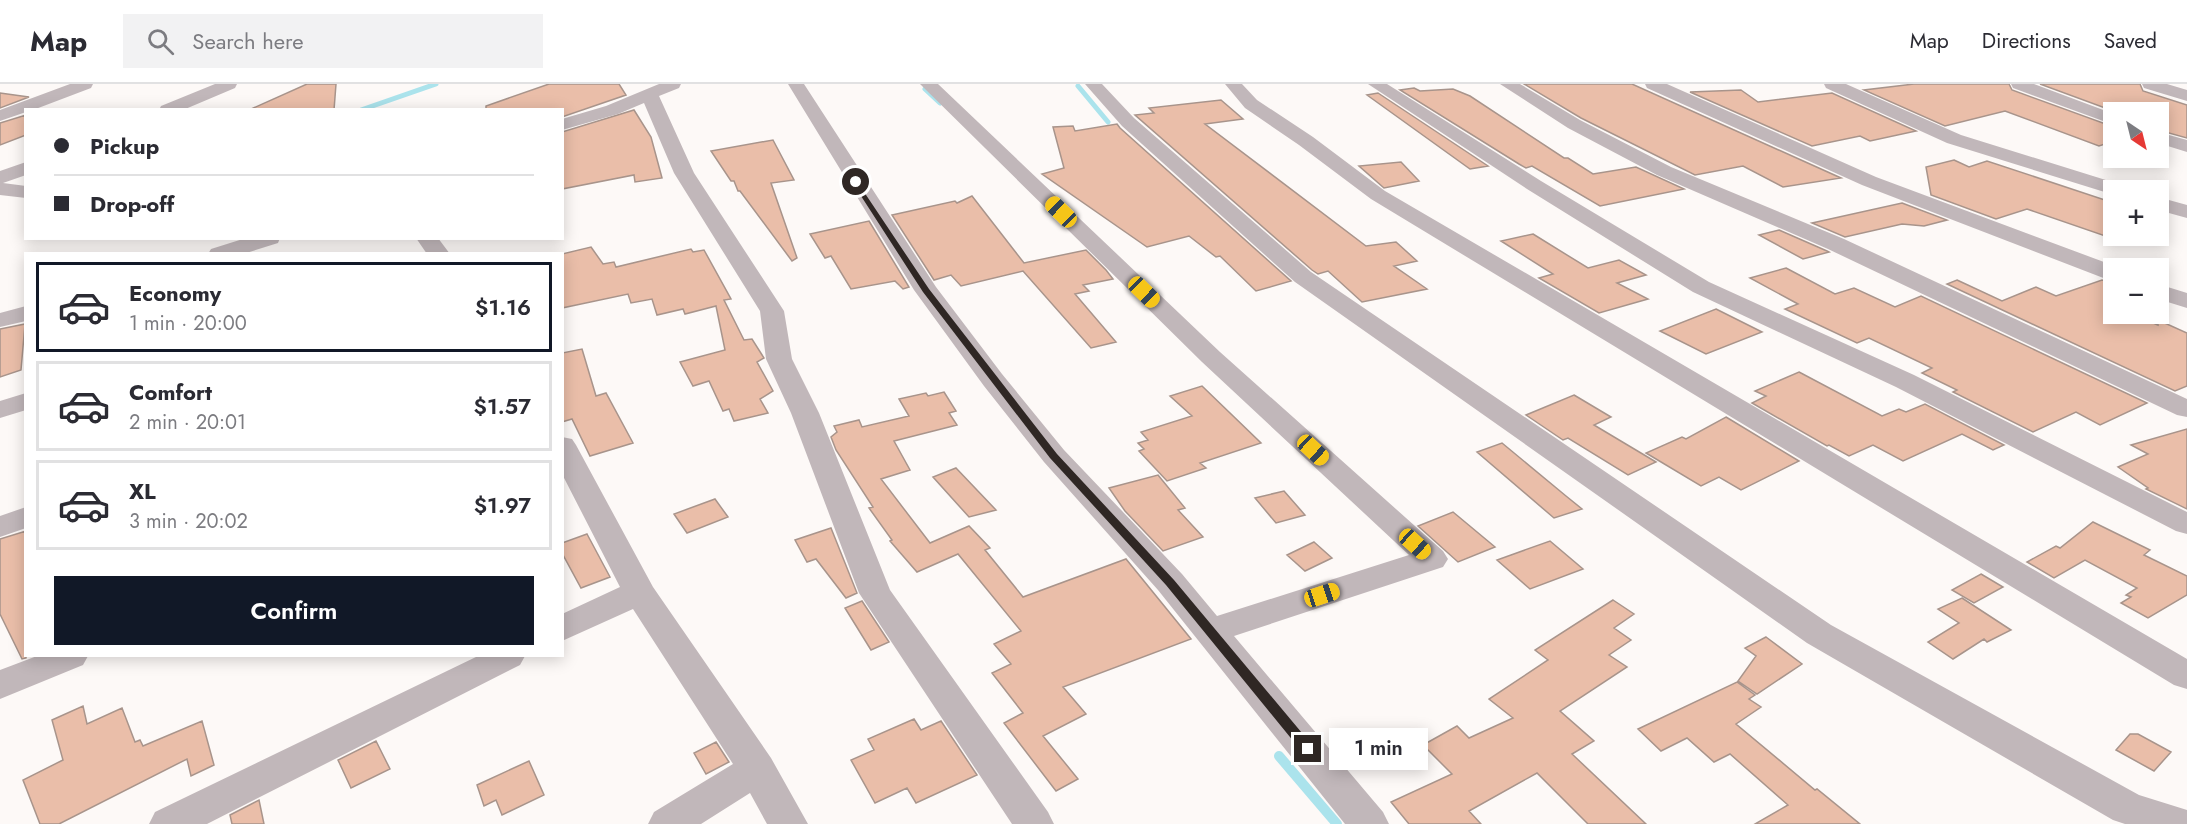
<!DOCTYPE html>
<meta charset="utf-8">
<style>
body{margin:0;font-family:Jost,sans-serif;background:#f2f2f3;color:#2b2b33;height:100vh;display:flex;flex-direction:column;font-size:22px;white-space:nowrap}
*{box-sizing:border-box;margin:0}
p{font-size:20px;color:#7c7c81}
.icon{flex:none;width:33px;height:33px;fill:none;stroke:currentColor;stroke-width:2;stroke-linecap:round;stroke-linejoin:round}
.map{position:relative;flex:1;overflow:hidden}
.sheet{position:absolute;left:24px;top:168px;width:540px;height:405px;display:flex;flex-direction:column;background:#fff;border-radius:0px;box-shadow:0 3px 15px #0003}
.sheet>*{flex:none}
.hud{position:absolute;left:24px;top:24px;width:540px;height:132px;border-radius:0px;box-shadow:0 3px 15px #0003;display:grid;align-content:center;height:132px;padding:0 30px;background:#fff}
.needle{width:39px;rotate:145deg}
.buttons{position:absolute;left:2103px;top:18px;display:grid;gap:12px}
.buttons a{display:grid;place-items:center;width:66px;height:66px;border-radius:0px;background:#fff;box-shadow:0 3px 15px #0003;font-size:30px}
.end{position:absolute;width:27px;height:27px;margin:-14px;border:8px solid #2f2724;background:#fff;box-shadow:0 0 0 3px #fff}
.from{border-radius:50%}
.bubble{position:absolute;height:42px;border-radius:0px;background:#fff;box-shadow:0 3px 15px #0003;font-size:20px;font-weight:600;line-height:42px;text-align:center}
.car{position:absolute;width:18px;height:36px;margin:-18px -9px;border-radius:8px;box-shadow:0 0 4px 2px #0007;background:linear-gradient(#f5c518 24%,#345 0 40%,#f5c518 0 76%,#345 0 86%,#f5c518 0)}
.hud b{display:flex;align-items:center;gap:21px;height:57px;font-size:22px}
.hud b+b{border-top:2px solid #e1e1e2}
.hud i{width:15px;height:15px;background:#2b2b33}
ul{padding:10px 0 0;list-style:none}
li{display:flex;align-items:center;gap:18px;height:90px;margin:0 12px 9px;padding:0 18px;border:3px solid #e1e1e2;border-radius:0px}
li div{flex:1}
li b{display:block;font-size:22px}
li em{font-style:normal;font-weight:600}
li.current{border-color:#111827}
li>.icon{width:54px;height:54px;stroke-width:1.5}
.primary-button{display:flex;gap:12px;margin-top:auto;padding:12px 30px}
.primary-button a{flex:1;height:69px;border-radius:0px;background:#111827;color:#fff;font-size:24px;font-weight:600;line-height:69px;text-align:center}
header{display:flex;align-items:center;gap:36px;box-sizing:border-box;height:84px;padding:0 30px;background:#fff;border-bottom:2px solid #e1e1e2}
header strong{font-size:28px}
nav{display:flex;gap:33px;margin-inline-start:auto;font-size:21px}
.search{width:420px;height:54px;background:#f2f2f3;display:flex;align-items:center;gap:15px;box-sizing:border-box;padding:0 21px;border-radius:0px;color:#7c7c81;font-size:22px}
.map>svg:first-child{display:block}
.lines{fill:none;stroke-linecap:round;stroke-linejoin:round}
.stream-far1{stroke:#abe3ec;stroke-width:5}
.stream{stroke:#abe3ec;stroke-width:10}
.building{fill:#eabea9;stroke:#a8948b;stroke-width:1.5}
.street{fill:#c1b7ba;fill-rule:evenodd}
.route{fill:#2f2724}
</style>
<header>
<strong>Map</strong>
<div class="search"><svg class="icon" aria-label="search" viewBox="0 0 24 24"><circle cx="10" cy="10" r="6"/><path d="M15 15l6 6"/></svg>Search here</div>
<nav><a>Map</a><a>Directions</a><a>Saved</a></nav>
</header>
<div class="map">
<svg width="2187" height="740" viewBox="0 0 2187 740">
<rect width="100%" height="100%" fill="#fdf9f7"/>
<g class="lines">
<!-- stream-far1 -->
<path class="stream-far1" d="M1078,2L1108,38
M925,5L940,19
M361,26L436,0"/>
<!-- stream -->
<path class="stream" d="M1279,672L1337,740"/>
</g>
<!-- building -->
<path class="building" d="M307,0H336L334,26H249Z
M549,0H619L626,11L562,33V26H486V22Z
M1524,0H1632L1841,94L1783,103L1743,82L1695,91L1581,34Z
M1914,0H2009L2012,6L2114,43V57L2099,62L2005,27L1945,42L1864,6Z
M2040,0H2140L2143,7L2187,21V54L2158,46V28H2116Z
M1414,4L1420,7L1453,5L1470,12L1564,74H1568L1593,90L1636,83L1684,105L1600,122L1532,82L1526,84L1519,80L1400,6Z
M1741,6L1758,18L1832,9L1916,47L1870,57L1860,52L1812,62L1690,8Z
M0,9L29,13L0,24Z
M1378,9L1488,82L1470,85L1367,11Z
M1221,16L1243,35L1205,40L1366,162L1396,158L1417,177L1394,182L1427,205L1362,218L1328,187L1318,190L1312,186L1135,31L1154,29L1149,24Z
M634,26L651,53L662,94L635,98L634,91L562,105V48Z
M26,31V51L0,61V39Z
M1117,40L1120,44L1291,197L1256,207L1220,172L1216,173L1189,152L1147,163L1042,90L1064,84L1053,43L1073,42L1075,47Z
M773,56L794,96L771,99L797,174L792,177L740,107H738L734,97H731L711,67Z
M1954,76L1969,83L1987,77L2114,119V155L2027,125L1996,135L1931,111L1926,83Z
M1401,78L1419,97L1384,104L1359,82Z
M972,112L1024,179L1086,166L1106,186L1113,195L1083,201L1089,207L1075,210L1116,258L1091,264L1023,187L961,202L951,191L934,196L892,131L955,117L957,119Z
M1902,119L1947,136L1924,142L1902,140L1845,153L1812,139Z
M869,137L909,203L903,205L895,197L851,205L831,172L825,174L810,150Z
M1779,146L1827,167L1829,168L1803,175L1759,151Z
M1533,150L1588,184L1619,176L1646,191L1617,199L1648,215L1599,229L1539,194L1553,190L1501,157Z
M591,163L603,180L614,178L616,183L691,165L693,168L704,166L731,215L724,216L744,256L752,255L764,274L757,278L773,307L760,315L768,329L734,337L729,325L723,327L709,297L693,302L680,278L725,266L716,222L685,230L683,225L657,231L652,215L631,219L628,210L562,224V170Z
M1786,184L1835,210L1854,204L1895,223L1921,212L2147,319L2100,341L2076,328L2033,348L1953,308L1957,306L1922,289L1932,284L1869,254L1857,259L1785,225L1798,220L1750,194Z
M1957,196L2002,217L2036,203L2056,212L2102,196L2114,199V230H2132L2158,241V236L2187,249V302L2175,307L1947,200Z
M1716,225L1762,248L1706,270L1660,247Z
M25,240L21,286L0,293V245Z
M582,265L596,312L606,309L633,359L590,372L572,335L562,338V269Z
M1799,288L1882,332L1899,325L1906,328L1925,320L2004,361L1993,366L1962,350L1903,377L1873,361L1849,372L1829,361L1827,362L1752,319L1766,312L1755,307Z
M1202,302L1261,359L1200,379L1206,384L1167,397L1139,367L1144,365L1138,359L1148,356L1141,348L1192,332L1170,312Z
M944,308L956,327L949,329L957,341L894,357L910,386L881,395L930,459L969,442L990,464L985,466L1023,513L1126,475L1191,555L1063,603L1086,630L1043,652L1078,695L1056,707L1004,639L1023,629L992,589L1011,580L994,560L1021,547L958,470L917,488L890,457L892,456L869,424L873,423L836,366L831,353L837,348L834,342L859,336L862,343L909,332L899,315L926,309L928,312Z
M1574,311L1611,333L1594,341L1656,378L1628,391L1568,354L1563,356L1526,331Z
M1726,333L1799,377L1741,406L1719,393L1701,402L1646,369L1682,353L1686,355Z
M2187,345V425L2146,405L2148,404L2118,383L2148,370L2131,361Z
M1502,359L1566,412L1582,425L1554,434L1477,368Z
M956,384L996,426L969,433L933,393Z
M1158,391L1185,424L1178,426L1203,453L1163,467L1125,427L1109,404Z
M1284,407L1305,431L1276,439L1255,414Z
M715,415L728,433L687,449L674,430Z
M1453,428L1495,463L1458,478L1418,442Z
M2093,438L2150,466L2144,471L2187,492V511L2148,534L2121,519L2131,513L2126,511L2137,504L2085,476L2054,494L2027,478L2056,462L2060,464Z
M831,444L857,509L846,514L816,475L807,478L795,456Z
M26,447V574L22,575L0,530V455Z
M587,450L610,493L581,504L562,469V459Z
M1550,457L1583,485L1530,505L1497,476Z
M1314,458L1332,474L1305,487L1287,471Z
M1981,490L2003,503L1974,519L1952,506Z
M1962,514L2011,546L1987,558L1984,555L1953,575L1928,558L1959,539L1938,525Z
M1613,516L1634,530L1614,544L1631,556L1609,571L1627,583L1560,627L1594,657L1572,670L1646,740H1588L1537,689L1469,727L1481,740H1409L1391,718L1452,690L1423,661L1457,642L1469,654L1513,634L1489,615L1548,576L1535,566Z
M862,517L889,558L871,566L845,524Z
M1766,553L1802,580L1757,610L1738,597L1756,572L1745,564Z
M1737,598L1755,611L1749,615L1761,623L1736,640L1815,706L1817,705L1860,740H1755L1788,721L1730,670L1714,678L1687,654L1661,667L1638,645Z
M83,622L87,640L122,624L135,658L140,656L143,662L202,637L214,681L191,692L187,675L59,740H40L23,696L63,676L52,636Z
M914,635L921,646L941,637L977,691L916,719L907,704L875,719L851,676L874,666L868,655Z
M2130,650H2138L2171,668L2154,687L2116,666Z
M376,657L390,685L351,704L338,676Z
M716,658L729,678L706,690L694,669Z
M529,677L544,711L502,731L496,716L484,722L477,701Z
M259,716L264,740H232L230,731Z"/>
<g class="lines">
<!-- street -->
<path class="street" d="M70,0H93L91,4L33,26H26V28L0,37V26Z
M215,0H237L235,4L183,26H159L161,22Z
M659,0H681L679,4L659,12L694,89L784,227L792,275L819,329L890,506L1048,728L1054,740H1012L859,509L791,329L766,275L760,227L674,89L644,19L618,30L562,46V35L606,22Z
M788,0H804L936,203L1002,290L1064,366L1182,490L1217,532L1409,471L1202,278L920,0H938L1220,268L1443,467L1448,475L1443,483L1234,552L1383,728L1389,740H1345L1158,506L1044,378L984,302L914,206Z
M1085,0H1102L1134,34L1311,188L1831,541L2139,711L2187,726V740H2125L2113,736L1807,559L1295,198L1122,42Z
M1225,0H1242L1257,16L1313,53L1385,107L2187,575V605L2174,601L1371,115L1299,61L1245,24Z
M1368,0H1387L1541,97L1709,198L1914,291L2187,428V450L2176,447L1896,303L1693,208L1527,105Z
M1500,0H1520L1580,36L1671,83L1844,155L2187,315V333L2177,331L1828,165L1657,91L1568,44Z
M1645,0H1667L1876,93L2120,184H2114V197L2106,195L1862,101L1647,4Z
M1824,0H1846L1961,51L2125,102L2128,106H2114V111L2111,110L1947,59L1826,4Z
M2011,0H2034L2114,30V41L2013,4Z
M2142,0H2167L2187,6V17L2144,4Z
M2158,48L2187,56V68L2158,59Z
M26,78V91L3,99L26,102V114L0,111V87Z
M2158,113L2187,121V134L2158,126Z
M246,154H280L278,159L243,170H208L211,165Z
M416,154H438L450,170H427Z
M2158,200L2187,209V224L2158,215Z
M26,222V237L0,243V229Z
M26,309V326L0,334V317Z
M562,353L572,355L576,361L653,503L771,674L808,740H767L750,709L701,740H648L654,728L733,680L633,525L562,557V530L620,503L562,390Z
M26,423V444L0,453V432Z
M37,572H88L83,581L0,615V586Z
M478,572H525L520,581L207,740H149L155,728Z"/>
</g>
<!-- route -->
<path class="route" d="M856,96L929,205L1057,370L1174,496L1312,661L1314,665L1312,669H1303L1166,501L1050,374L923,208L852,98Z"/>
</svg>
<div class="buttons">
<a><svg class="needle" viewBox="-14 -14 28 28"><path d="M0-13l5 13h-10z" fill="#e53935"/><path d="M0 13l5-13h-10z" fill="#7c7c81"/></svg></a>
<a>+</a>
<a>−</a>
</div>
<i class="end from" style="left:856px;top:98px"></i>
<i class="end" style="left:1308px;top:665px"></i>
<div class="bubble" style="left:1329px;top:644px;width:99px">1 min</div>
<i class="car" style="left:1061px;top:128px;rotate:314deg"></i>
<i class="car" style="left:1144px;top:208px;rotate:134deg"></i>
<i class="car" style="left:1313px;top:366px;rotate:133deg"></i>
<i class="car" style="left:1415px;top:460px;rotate:132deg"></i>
<i class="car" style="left:1322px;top:511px;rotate:72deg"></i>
<div class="hud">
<b><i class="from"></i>Pickup</b>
<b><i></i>Drop-off</b>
</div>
<section class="sheet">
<ul>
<li class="current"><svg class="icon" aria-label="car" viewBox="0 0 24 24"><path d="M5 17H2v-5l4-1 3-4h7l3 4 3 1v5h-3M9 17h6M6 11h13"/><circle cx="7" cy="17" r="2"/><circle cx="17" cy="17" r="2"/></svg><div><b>Economy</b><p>1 min · 20:00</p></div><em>$1.16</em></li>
<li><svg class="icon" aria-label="car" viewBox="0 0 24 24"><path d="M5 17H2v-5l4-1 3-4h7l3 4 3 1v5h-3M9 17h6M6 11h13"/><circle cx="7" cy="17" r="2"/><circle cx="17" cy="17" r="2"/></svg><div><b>Comfort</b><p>2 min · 20:01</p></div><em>$1.57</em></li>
<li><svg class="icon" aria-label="car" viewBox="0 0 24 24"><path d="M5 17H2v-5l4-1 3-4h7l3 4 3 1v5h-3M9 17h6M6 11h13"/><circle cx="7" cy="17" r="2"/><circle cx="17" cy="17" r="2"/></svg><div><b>XL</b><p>3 min · 20:02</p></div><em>$1.97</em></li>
</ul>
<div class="primary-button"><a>Confirm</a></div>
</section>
</div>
